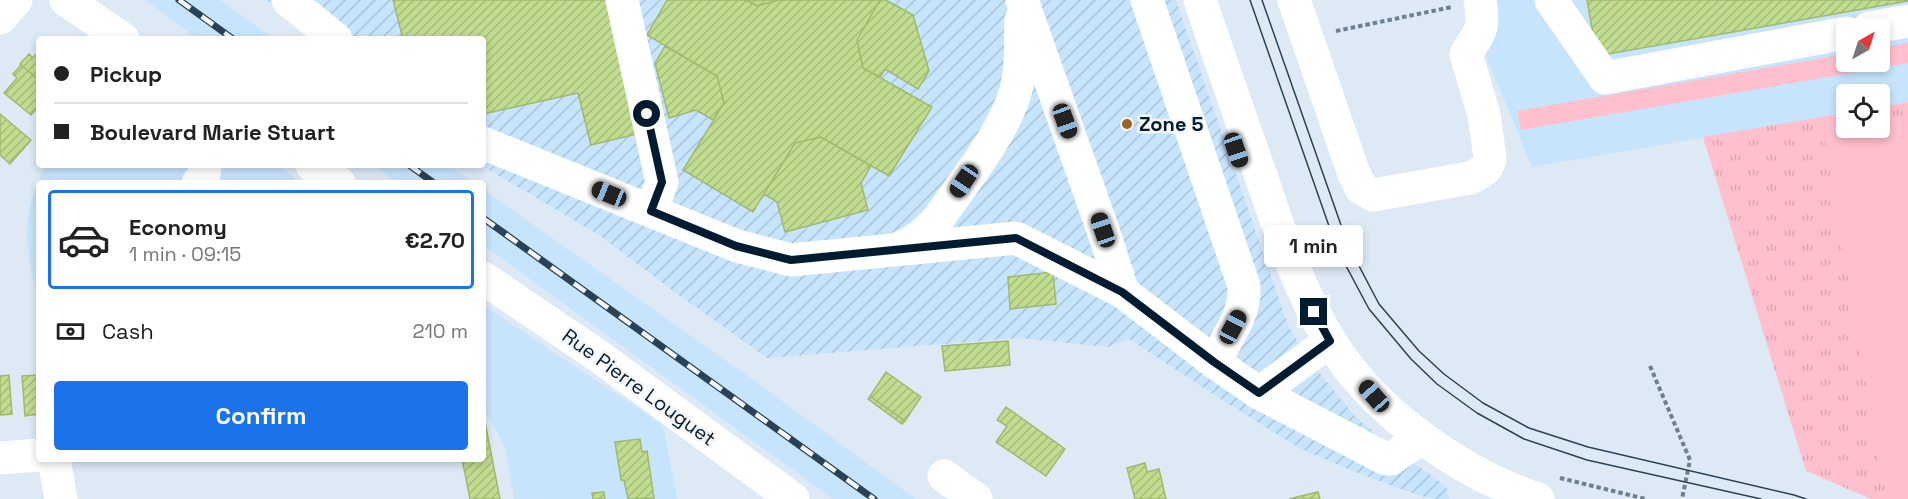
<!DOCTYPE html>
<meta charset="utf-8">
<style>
body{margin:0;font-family:"Space Grotesk",sans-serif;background:#f2f2f2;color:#222;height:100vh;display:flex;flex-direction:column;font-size:22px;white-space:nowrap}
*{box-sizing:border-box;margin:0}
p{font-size:20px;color:#767676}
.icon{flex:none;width:33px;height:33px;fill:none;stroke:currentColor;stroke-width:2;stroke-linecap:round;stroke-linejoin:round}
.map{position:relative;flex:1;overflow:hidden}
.panel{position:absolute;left:36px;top:180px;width:450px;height:282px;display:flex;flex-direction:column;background:#fff;border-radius:6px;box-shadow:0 3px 9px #0003}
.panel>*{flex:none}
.guide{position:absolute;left:36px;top:36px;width:450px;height:132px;border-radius:6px;box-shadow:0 3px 9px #0003;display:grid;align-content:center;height:132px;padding:0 18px;background:#fff}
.needle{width:39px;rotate:39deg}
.tools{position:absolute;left:1836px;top:18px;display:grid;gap:12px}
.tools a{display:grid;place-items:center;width:54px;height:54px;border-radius:6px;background:#fff;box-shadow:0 3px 9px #0003;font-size:30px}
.end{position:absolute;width:27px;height:27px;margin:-14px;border:8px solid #011c31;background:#fff;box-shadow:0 0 0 3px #fff}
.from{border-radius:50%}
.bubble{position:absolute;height:42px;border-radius:6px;background:#fff;box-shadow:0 3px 9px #0003;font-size:20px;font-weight:600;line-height:42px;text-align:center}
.car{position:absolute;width:18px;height:36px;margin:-18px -9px;border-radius:8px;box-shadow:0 0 4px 2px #0007;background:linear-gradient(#222 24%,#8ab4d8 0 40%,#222 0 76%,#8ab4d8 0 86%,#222 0)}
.guide b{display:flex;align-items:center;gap:21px;height:57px;font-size:22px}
.guide b+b{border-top:2px solid #e0e0e0}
.guide i{width:15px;height:15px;background:#222}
ul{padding:10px 0 0;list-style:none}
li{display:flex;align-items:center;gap:18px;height:99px;margin:0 12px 9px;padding:0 6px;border:3px solid #e0e0e0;border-radius:6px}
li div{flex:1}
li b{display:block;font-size:22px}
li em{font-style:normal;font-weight:600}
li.active{border-color:#1a73e8}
li>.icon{width:54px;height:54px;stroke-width:1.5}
.pay{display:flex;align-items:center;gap:15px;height:66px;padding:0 18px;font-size:22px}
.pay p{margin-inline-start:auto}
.cta{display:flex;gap:12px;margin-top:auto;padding:12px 18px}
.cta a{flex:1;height:69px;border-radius:6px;background:#1a73e8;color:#fff;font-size:24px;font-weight:600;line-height:69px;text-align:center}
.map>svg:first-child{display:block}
.built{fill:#c7e4fd;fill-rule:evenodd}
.industrial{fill:url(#industrial-furrows)}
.grass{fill:url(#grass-tufts)}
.garden{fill:#ffbfcd}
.building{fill:url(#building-hatch);stroke:#9fb96e;stroke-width:1.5}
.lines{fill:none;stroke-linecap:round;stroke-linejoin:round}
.path{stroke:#6c8091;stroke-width:4;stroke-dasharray:4.5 3;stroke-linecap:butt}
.minor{stroke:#fff;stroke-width:33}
.major{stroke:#fff;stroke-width:33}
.tram{stroke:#2a4256;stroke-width:1.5}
.rail-casing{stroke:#2a4256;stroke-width:7}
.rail{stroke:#f5f5f5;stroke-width:4.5;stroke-dasharray:14;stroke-linecap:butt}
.route{stroke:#011c31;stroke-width:8}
.poi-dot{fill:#9e6423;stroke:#f5f5f5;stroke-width:2}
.labels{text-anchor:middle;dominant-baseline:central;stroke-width:5;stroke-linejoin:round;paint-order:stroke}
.poi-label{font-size:20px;font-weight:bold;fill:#011c31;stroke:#f5f5f5;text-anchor:start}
.street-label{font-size:20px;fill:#011c31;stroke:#f5f5f5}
</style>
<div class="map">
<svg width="1908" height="499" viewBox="0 0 1908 499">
<defs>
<pattern id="industrial-furrows" width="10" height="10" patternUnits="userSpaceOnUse" patternTransform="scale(1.5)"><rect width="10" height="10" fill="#c7e4fd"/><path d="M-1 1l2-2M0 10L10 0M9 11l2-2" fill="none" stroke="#a9c3d9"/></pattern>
<pattern id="grass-tufts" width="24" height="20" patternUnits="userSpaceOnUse" patternTransform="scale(1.5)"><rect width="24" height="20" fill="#ffbfcd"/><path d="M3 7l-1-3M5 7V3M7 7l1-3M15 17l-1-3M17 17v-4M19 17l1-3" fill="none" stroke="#d9a4b0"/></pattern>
<pattern id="building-hatch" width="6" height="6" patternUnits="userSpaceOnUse" patternTransform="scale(1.5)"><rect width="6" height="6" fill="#c0dc8f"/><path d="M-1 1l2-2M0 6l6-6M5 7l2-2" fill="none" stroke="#a3bc7c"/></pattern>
</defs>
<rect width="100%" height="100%" fill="#ddeaf6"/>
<!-- built -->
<path class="built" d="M145,0H220L274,39H198Z
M1463,0H1908V102L1880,107V94H1846V113L1532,167ZM1846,28H1880V62H1846Z
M47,165H276L302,183H39V299L31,271L26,233L30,205L38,181Z
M373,165H449L474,183H397Z
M483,189L759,384L916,499H833L483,245Z
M483,305L663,425L677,499H514L505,447L483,407Z"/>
<!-- industrial -->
<path class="industrial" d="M266,0H1176L1288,325L1307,358L1354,415L1388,445L1446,486L1449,499H1432L1412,493L1355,472L1299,448L1227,403L1129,339L1108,347L1018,338L767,358L676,293L599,235L481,165H483V39H317Z"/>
<!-- grass -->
<path class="grass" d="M1908,102V499H1871L1806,471L1703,137L1846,113V128H1880V107Z"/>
<!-- garden -->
<path class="garden" d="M1908,43V63L1521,130L1517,111L1846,54V62H1880V48Z
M1908,121V499H1903L1883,485L1824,134L1868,128H1880V126Z"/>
<!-- building -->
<path class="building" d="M393,0H607L637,134L591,145L578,93L483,114V39H403Z
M667,0H746L757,6L779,0H880L857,40L863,68L932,107L889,176L821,137L795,143L753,212L683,170L724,103L717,76L647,35Z
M746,0H779L757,6Z
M880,0H886L913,15L929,71L918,89L885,69L880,77L863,68L857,40Z
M1587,0H1908V1L1597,56Z
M665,46L717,76L724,103L713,120L696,110L669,118L655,63Z
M39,51V80L20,64L29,54L33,58Z
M21,65L39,80V106L31,115L4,93L17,78L13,74Z
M0,114L31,140L10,164L0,155Z
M821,137L871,166L861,183L868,210L785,232L777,202L764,194L795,143Z
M1053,272L1056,304L1010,309L1008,277Z
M1008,341L1010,365L945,371L942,346Z
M886,372L921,397L905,421L870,396Z
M9,375L12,414L0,415V376Z
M39,375L38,414L25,416L22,376Z
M870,396L905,421L902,424L868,399Z
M1006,407L1065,449L1046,476L996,442L1007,426L997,420Z
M483,412L500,499H470L462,459H483Z
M640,439L642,452L647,451L654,498L628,499L624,480H621L615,442Z
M1145,463L1147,472L1159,469L1166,499H1135L1127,468Z
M604,492L605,499H593L592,493Z
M1318,492L1320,499H1289Z"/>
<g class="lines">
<!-- path -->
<path class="path" d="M1336,31L1452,7
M1650,366L1690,460L1682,499
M1560,478L1646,499"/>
<!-- minor -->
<path class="minor" d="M66,0L123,39
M288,0L336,39
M622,0L662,182L651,211
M1022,0L1103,230L1123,292
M1147,0L1244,286C1246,314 1227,338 1214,362
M1294,0L1353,171L1361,188L1373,195L1470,178C1480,173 1488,170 1490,158L1484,115L1466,54C1481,30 1485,29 1480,0
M1551,0L1605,78L1846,33
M0,18L16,0
M1869,28L1908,21
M483,143L737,246L791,260L1016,238L1123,292L1214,362L1259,393L1386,459H1391L1411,445
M312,165L339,183
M198,183L204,175L205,165
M898,248C915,243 927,231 939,218C965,180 1002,136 1015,93C1022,70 1020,44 1021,20
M483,278L597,355L793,499
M1259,393L1330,341
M0,458L39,455
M54,459L61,499
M944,476L976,499"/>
<!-- major -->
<path class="major" d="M1200,0C1220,59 1240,117 1261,176C1280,232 1298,288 1329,339C1372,411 1459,473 1538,499"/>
<!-- tram -->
<path class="tram" d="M1250,0L1337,249L1369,309L1411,359L1437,384L1477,413L1524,439L1587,460L1761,499
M1262,0L1348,245L1379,304L1419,351L1444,374L1483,403L1529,428L1588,447L1794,495L1806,499"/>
<defs>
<path id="rail" d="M179,0L233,39
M409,165L434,183
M483,218L874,499"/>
</defs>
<!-- rail casing -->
<use href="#rail" class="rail-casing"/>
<!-- rail -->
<use href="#rail" class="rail"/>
</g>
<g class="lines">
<!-- route -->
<path class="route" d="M647,114L662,182L651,211L736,246L791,260L1016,238L1122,292L1214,362L1259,393L1330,341L1314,312"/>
</g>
<!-- markers -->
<circle class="poi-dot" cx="1127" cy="124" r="6"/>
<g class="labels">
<!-- poi labels -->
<g class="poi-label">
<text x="1139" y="124">Zone 5</text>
</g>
<!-- street labels -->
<g class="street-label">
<text transform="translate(639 387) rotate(36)">Rue Pierre Louguet</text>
</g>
</g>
</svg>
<div class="tools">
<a><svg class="needle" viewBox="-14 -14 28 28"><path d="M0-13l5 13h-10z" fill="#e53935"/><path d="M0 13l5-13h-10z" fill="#767676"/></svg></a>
<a><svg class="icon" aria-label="locate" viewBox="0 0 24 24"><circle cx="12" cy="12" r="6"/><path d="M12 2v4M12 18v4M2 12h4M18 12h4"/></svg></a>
</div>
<i class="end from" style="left:647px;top:114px"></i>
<i class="end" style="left:1314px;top:312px"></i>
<div class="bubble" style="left:1264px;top:225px;width:99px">1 min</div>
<i class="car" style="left:1065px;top:121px;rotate:160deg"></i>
<i class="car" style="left:1236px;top:150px;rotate:161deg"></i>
<i class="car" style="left:964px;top:181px;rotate:214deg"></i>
<i class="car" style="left:609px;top:194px;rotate:292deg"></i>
<i class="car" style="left:1103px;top:230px;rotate:341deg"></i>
<i class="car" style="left:1233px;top:327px;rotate:28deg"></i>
<i class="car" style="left:1374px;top:396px;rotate:319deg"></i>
<div class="guide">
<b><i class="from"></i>Pickup</b>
<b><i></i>Boulevard Marie Stuart</b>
</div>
<section class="panel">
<ul>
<li class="active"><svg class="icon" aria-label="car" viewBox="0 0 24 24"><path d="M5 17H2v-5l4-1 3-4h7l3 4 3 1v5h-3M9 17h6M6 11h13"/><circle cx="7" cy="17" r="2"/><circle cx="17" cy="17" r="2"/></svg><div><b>Economy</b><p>1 min · 09:15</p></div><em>€2.70</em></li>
</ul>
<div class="pay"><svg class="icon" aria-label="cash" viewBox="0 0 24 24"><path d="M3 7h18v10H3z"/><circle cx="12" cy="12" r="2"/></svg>Cash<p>210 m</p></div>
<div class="cta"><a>Confirm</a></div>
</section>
</div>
